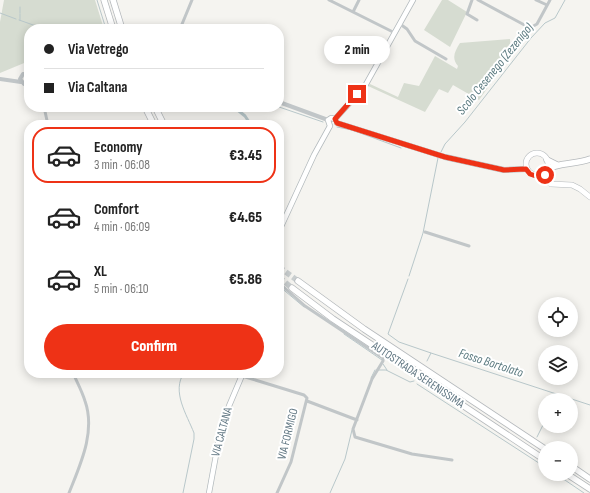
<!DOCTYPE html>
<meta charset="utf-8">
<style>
body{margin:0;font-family:"Sofia Sans Condensed",sans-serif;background:#f6f6f6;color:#222;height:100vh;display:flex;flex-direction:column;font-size:15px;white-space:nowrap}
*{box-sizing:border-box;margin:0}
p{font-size:13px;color:#767676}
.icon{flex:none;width:22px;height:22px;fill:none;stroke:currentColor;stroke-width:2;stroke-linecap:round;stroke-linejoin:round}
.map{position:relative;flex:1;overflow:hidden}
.drawer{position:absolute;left:24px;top:120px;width:260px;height:258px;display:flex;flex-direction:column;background:#fff;border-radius:16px;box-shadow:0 2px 10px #0003}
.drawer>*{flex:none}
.banner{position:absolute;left:24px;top:24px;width:260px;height:88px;border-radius:16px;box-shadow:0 2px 10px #0003;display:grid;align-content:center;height:88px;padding:0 20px;background:#fff}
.buttons{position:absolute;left:538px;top:297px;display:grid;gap:8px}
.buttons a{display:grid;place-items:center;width:40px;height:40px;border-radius:50%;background:#fff;box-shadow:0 2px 10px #0003;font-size:20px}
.end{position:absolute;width:18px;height:18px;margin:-9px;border:5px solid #ee3216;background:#fff;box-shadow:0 0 0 2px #fff}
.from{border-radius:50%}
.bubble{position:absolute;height:28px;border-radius:14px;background:#fff;box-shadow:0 2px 10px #0003;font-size:13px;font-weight:800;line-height:28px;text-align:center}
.banner b{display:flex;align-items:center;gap:14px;height:38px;font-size:15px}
.banner b+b{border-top:1px solid #e0e0e0}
.banner i{width:10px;height:10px;background:#222}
ul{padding:7px 0 0;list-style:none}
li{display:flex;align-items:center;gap:12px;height:56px;margin:0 8px 6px;padding:0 12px;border:2px solid transparent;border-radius:16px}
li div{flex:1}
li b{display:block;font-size:15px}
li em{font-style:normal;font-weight:800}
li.selected{border-color:#ee3216}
li>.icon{width:36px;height:36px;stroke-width:1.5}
.primary-button{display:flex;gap:8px;margin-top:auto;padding:8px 20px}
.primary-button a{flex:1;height:46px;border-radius:24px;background:#ee3216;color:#fff;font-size:16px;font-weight:800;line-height:46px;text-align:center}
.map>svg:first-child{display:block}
.green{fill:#d6dcd1}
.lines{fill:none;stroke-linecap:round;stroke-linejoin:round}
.stream{stroke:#b8c7ca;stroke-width:1}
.canal{stroke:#b8c7ca;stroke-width:3}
.motorway-tunnel{stroke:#c9cecf;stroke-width:5.5;stroke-dasharray:5.5 3;stroke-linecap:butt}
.secondary-casing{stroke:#b3babd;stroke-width:6}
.primary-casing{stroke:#b4b9bc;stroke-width:6}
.motorway-casing{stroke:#b5b9bc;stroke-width:7}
.minor{stroke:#c1c6c8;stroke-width:3}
.tertiary{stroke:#c1c6c8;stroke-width:4}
.secondary{stroke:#fff;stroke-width:4.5}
.primary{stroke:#fff;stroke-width:5}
.motorway{stroke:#fff;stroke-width:5.5}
.route{stroke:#ee3216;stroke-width:5}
.labels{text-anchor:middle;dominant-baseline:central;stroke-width:4;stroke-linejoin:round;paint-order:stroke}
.street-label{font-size:12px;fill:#617783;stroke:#fff}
.water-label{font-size:13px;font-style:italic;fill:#5c7b81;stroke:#fff}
</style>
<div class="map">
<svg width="590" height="493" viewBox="0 0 590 493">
<rect width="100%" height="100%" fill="#f5f4f0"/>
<!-- green -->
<path class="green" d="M4,0H95L104,29H29V61L0,73V22Z
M442,0H448L467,12L450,47L424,30Z
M510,39L511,55L479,100L453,85L448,93L439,89L425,112L368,86L370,84L398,97L404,83L419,86L435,56L457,69L458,66C451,58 455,51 460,43Z"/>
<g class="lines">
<!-- stream -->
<path class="stream" d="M97,0L106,29
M0,13L16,19
M20,13V7
M20,14V20
M19,20L39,27V29
M279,107L323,122
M337,127L352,130L401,148
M441,152L445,144L465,122L531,38L545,23L555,18L565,0
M409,276L423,233L438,158
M408,279L388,334L399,342L431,353L427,361
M279,286L304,307
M344,334L382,360
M431,353L590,405
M383,364L387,370
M378,370H386L410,382L414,381
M371,378L375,370
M417,384L545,467
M553,400L554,395
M537,437L545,421
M556,474L584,493
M183,493L194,439V433C187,415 171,391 184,373
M330,493L345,459L352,430"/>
<!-- canal -->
<path class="canal" d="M234,107L245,116L251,125"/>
<!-- motorway-tunnel -->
<path class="motorway-tunnel" d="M279,267L298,281
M279,277L292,288"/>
<defs>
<path id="secondary" d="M335,119L365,86L413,0
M337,123L445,157L504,170L526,169
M330,126L328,120L331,118L335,119
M279,231L314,155L330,126
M209,493L221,428L229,406L243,373"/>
<path id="primary" d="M526 164a11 11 0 1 1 22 0a11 11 0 1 1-22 0Z
M537,176L551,184L572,185L580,189L590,197"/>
<path id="motorway" d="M104,0L113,29
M113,0L122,29
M145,107L154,125
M155,107L164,125
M547,160L557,165
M547,170C554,163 578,164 590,159
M298,281L364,329L545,449
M292,288L333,319L545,460
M571,466L590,479
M567,474L590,489"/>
</defs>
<!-- secondary casing -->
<use href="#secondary" class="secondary-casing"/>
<!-- primary casing -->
<use href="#primary" class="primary-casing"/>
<!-- motorway casing -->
<use href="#motorway" class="motorway-casing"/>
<!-- minor -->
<path class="minor" d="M329,0L395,33
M472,0L467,14L477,20
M478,0L530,28L537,24L550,0
M536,0L547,5
M353,12L359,0
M400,24L407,29L415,41L446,59
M180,29L192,0
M25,85L29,88
M44,107L48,125
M425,232L469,246
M279,283L305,306L383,358V361L372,379L353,429L355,437L412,454L452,460
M242,376L304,395L307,398L291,462L277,493
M307,401L357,420
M69,493C80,465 96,432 85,401C82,391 77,382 73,373"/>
<!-- tertiary -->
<path class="tertiary" d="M29,75L23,74L20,79L24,84L29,83
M0,79L21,82
M279,102L328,120"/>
<!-- secondary -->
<use href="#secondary" class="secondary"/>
<!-- primary -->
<use href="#primary" class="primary"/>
<!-- motorway -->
<use href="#motorway" class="motorway"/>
</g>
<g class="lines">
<!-- route -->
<path class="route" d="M357,94L335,119L337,123L445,157L504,170L526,169L530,174L536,176L546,171L545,175"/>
</g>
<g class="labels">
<!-- street labels -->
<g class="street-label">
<text transform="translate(418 375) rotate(34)">AUTOSTRADA SERENISSIMA</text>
<text transform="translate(222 432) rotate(-75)">VIA CALTANA</text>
<text transform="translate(288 434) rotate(-76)">VIA FORMIGO</text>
</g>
<!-- water labels -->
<g class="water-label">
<text transform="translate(495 69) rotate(-51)">Scolo Cesenego (Zezenigo)</text>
<text transform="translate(491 363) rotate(18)">Fosso Bortolato</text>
</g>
</g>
</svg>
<div class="buttons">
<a><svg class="icon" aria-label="locate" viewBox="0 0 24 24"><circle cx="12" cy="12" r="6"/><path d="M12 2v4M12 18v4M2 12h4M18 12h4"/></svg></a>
<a><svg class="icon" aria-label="layers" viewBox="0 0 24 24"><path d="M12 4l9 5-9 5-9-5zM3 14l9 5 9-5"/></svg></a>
<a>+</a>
<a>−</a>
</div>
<i class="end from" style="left:545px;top:175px"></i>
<i class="end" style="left:357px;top:94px"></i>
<div class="bubble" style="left:324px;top:36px;width:66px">2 min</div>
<div class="banner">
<b><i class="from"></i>Via Vetrego</b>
<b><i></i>Via Caltana</b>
</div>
<section class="drawer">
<ul>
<li class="selected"><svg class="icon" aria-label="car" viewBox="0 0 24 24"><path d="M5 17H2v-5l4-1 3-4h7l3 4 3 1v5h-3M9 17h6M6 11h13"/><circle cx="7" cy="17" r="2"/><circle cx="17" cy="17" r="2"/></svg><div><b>Economy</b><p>3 min · 06:08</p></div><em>€3.45</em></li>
<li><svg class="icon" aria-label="car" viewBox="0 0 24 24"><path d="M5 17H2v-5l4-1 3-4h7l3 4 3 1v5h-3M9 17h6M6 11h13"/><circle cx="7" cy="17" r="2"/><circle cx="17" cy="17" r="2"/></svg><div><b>Comfort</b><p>4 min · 06:09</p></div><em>€4.65</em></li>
<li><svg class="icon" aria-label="car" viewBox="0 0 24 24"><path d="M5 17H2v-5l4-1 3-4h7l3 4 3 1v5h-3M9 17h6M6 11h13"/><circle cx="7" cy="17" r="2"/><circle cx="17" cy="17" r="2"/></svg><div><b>XL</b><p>5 min · 06:10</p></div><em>€5.86</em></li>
</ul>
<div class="primary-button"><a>Confirm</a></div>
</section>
</div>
